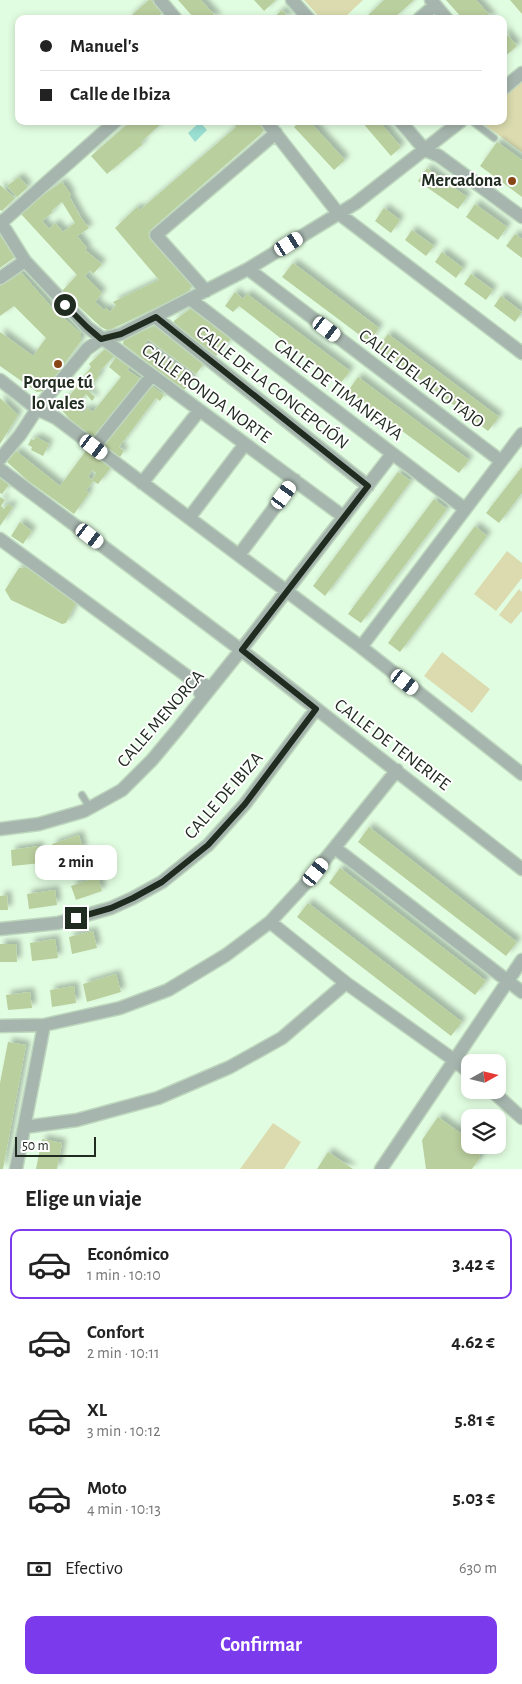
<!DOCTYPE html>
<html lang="es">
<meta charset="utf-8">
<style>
body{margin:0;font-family:"Alegreya Sans",sans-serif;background:#f6f6f6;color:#222;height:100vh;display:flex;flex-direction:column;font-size:19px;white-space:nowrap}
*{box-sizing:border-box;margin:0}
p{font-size:16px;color:#767676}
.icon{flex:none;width:28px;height:28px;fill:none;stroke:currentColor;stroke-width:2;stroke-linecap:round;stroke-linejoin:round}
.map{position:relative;height:1169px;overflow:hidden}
.side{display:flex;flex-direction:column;background:#fff;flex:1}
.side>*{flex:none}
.banner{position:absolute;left:15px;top:15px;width:492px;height:110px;border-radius:10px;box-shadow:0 2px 8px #0003;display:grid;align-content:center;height:110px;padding:0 25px;background:#fff}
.needle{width:32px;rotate:82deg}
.tools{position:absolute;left:461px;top:1054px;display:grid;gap:10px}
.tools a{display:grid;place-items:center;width:45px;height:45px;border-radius:10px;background:#fff;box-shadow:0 2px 8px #0003;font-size:25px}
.scale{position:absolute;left:15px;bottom:12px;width:81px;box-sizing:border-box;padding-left:5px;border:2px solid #212c21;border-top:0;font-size:14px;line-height:18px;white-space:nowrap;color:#212c21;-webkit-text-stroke:4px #fff;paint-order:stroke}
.end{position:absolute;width:22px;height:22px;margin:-11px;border:6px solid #212c21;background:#fff;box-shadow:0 0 0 2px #fff}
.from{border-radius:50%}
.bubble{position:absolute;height:35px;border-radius:10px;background:#fff;box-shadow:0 2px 8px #0003;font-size:16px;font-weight:700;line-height:35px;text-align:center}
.car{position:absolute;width:15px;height:30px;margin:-15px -8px;border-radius:6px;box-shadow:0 0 4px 1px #0007;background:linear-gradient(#fff 24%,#345 0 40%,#fff 0 76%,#345 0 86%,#fff 0)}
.banner b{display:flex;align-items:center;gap:18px;height:48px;font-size:19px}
.banner b+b{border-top:1px solid #e0e0e0}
.banner i{width:12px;height:12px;background:#222}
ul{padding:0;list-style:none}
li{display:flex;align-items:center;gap:15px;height:70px;margin:0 10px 8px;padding:0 15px;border:2px solid transparent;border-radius:10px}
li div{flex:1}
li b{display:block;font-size:19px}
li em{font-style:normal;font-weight:700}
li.on{border-color:#7c3aed}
li>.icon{width:45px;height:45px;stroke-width:1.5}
h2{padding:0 25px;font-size:22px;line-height:60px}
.pay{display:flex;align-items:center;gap:12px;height:55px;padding:0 25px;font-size:19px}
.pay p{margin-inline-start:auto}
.cta{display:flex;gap:10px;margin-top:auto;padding:10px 25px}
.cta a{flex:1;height:58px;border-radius:10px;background:#7c3aed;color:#fff;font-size:20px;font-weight:700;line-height:58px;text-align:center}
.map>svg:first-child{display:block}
.green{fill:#dbdbaf}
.water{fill:#9bdfd3}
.building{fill:#bacf9e;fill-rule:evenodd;filter:url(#shadow)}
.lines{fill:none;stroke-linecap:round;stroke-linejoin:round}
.lane-casing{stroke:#bed7be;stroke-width:9}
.street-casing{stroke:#bed7be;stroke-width:15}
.lane{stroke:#a6b6ae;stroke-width:6}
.street{stroke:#a6b6ae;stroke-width:12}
.route{stroke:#212c21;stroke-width:6}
.poi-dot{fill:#884516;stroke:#fff;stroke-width:2}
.labels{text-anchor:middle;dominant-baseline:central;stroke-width:4;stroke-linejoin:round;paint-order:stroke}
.poi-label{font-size:18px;font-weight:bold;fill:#212c21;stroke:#fff;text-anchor:end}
.street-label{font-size:18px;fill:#212c21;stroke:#fff}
</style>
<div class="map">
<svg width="522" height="1169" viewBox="0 0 522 1169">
<defs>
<filter id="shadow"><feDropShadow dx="4.5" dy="-4.5" stdDeviation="2.5" flood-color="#0004"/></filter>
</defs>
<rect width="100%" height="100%" fill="#e1fde1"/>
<!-- green -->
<path class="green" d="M304,0H363L343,19H321Z
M522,81V152L479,121H504V96Z
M507,551L522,563V578L496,611L474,594Z
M519,589L522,592V611L511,624L499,615Z
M442,652L490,689L472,713L424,676Z
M273,1123L301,1142L284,1169H240Z"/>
<!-- water -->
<path class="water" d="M200,122L207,130L195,142L188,133Z"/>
<!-- building -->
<path class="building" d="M149,0H151L162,13L156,19H127Z
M178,0H201L218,19H195Z
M254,0H276L264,11Z
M384,0H414L393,19H364Z
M446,0H476L493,19H463Z
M510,0H522V14Z
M282,10L290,19H272Z
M504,31L517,46L504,57Z
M131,121H164L141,142L143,144L107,174L91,156Z
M232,121H260L263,124L264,130L260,135L148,232L192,283L189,292L112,329L107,330L101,327L62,291L77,275L21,214L40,197L62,182L71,195L69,196L81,218L89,228L77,236L87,248L85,250L102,264L93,274L90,270L85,276L102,293L95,302L104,310L106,308L110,312L116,305L113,302L159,280L115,228L137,207L140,210L236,127ZM62,202L75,223L63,232L55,223L49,229L42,221L53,212L51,211Z
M300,121H309L345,160L334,170L294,127Z
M361,121H379L401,147L391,156Z
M497,142L522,160V197L480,166Z
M427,168L467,197L458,209L418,181Z
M19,177L28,187L17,197L7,186Z
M0,185L15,198L2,211L0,210Z
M475,204L507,227L498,240L466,217Z
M384,208L400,220L391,233L375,221Z
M412,230L434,246L426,256L405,240Z
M0,232L15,257L0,268Z
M515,234L522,239V258L506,246Z
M442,252L463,268L456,278L435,262Z
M293,263L379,328L369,342L282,277Z
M18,269L53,309L81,333V341L44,391L37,392L0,366V332L33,356L46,338L14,306L0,316V282Z
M471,274L493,290L486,300L464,284Z
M235,292L243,299L247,294L350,371L340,384L239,306L233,312L225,306Z
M501,296L522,312L515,322L494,306Z
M190,309H195L232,338L215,357L174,326V321Z
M155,326L205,362L196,374L148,339L145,344L193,378L184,390L123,344L124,338Z
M388,334L499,417L488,431L378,348Z
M106,348L114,356L98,373L100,375L88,390L95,397L92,401L86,394L76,406L83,413L87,408L93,412L121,377L109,367L116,357L129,367L127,370L142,380L93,438L74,424L58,406L67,397L68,398L91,367L89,364Z
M358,377L469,460L459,473L348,391Z
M150,385L164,395L160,401L156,398L119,447L124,451L120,457L104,445Z
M0,398L18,415L0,444Z
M36,437L49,444L43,456L31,450L32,447L28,445L31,439L34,440Z
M88,448L112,466L98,484L93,481L86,491L89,493L74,514L27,480L7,462L16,451L60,486ZM92,470L96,473L92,480L88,477Z
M522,467V493L499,523L486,513Z
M398,472L411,481L325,596L313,586Z
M0,473L11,482L2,494L0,493Z
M0,497L5,500L1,506L4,509L8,504L13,507L0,526Z
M434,499L447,509L361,623L348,614Z
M20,522L32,531L23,544L11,536Z
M475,526L487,536L400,652L388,643Z
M30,567L76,603L66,623L62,624L11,600L5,590L19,568Z
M369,827L517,942L506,956L358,842Z
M79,835L83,850L56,858L52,844Z
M39,846L41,863L12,866L11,850Z
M340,868L486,981L475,995L329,883Z
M98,877L102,891L76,900L71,886Z
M55,890L57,905L29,909L27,894Z
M7,895L8,910H0V896Z
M308,903L462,1022L451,1036L297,917Z
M93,931L97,948L72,954L69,937Z
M55,939L58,958L32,961L30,943Z
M0,944H16L17,962H0Z
M116,974L121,992L87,1002L83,984Z
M74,986L76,1003L52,1007L50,990Z
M30,992L32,1008L8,1010L6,995Z
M8,1042L26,1045L3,1169H0V1083Z
M438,1117L470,1140V1145H476L479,1149L480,1158L472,1169H426L422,1140Z
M42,1139L62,1143L57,1169H36Z
M328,1152L353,1169H317Z"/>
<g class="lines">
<defs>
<path id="lane" d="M472,121L494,138
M82,795L90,808"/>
<path id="street" d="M160,0L176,19
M292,0L309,19
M431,0L447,19
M419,19L435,5
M504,88L522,73
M266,121L338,213L522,353
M400,121L425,150L439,156L522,217
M0,221L25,261L87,327L344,517
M1,223L116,121
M248,269L501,461
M0,278L25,261
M206,291L156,235L276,133
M190,299L465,509
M155,317L368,486
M0,380L37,409L56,418L361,647L522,774
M94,447L152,375
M0,459L20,435L37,409L87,349L101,339L121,334L248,269L356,203L461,121
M0,469L241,650L522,869
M142,483L199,411
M189,518L245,444
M0,539L202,687L205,685L200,693
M239,555L295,480
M361,647L522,434
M0,829L39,824L84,811L122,790L152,760L177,730L241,650L392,454
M335,848L522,992
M270,922L346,983L454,1060L470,1073
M0,929L58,923L111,908L133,898L162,882L208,845L245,804L316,709
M0,1026L44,1025L120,1008L168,990L226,955L270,922L306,883L397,770
M491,1090L522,1118
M25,1127L77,1120L158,1098L230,1067L282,1038L346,983
M16,1169L44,1025
M381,1169L522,960"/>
</defs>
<!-- lane casing -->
<use href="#lane" class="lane-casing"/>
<!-- street casing -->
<use href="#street" class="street-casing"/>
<!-- lane -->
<use href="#lane" class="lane"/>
<!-- street -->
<use href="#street" class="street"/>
</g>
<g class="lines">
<!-- route -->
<path class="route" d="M65,305L87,327L101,339L121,334L156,317L368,486L242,650L316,709L245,804L208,845L162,882L133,898L111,908L76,918"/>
</g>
<!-- markers -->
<g class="poi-dot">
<circle cx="512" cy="181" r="5"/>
<circle cx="58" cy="364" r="5"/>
</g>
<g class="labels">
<!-- poi labels -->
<g class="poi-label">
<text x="502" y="181">Mercadona</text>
<text x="58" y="383" text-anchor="middle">Porque tú<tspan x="58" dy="21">lo vales</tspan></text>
</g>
<!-- street labels -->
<g class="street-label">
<text transform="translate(421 379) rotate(37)">CALLE DEL ALTO TAJO</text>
<text transform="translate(272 388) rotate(38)">CALLE DE LA CONCEPCIÓN</text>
<text transform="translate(338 390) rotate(37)">CALLE DE TIMANFAYA</text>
<text transform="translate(206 394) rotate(36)">CALLE RONDA NORTE</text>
<text transform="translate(161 719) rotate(-49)">CALLE MENORCA</text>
<text transform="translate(392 745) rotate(37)">CALLE DE TENERIFE</text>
<text transform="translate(224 796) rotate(-49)">CALLE DE IBIZA</text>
</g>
</g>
</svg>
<div class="tools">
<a><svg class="needle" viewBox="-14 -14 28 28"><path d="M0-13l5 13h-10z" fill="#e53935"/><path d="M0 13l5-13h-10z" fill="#767676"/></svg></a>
<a><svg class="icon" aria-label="layers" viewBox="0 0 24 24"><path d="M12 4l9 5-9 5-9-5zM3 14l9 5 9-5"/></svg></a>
</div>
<div class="scale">50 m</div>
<i class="end from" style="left:65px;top:305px"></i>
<i class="end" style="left:76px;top:918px"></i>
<div class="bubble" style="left:35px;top:845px;width:82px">2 min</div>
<i class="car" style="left:289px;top:244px;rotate:58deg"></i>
<i class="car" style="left:327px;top:329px;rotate:127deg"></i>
<i class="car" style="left:94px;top:447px;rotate:127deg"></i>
<i class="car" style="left:284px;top:495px;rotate:36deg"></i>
<i class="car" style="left:90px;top:536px;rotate:127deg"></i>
<i class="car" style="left:405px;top:682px;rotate:128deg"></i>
<i class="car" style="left:316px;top:872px;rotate:39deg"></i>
<div class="banner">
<b><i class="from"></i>Manuel's</b>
<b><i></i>Calle de Ibiza</b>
</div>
</div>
<section class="side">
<h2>Elige un viaje</h2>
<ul>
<li class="on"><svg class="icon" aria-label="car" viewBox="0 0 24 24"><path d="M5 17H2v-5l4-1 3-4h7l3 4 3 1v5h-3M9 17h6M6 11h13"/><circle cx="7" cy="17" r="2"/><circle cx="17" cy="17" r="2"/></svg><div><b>Económico</b><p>1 min · 10:10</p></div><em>3.42 €</em></li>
<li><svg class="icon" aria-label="car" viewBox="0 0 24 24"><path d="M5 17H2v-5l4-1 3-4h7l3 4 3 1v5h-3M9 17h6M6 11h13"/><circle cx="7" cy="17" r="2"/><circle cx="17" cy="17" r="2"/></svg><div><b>Confort</b><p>2 min · 10:11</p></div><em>4.62 €</em></li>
<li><svg class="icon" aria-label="car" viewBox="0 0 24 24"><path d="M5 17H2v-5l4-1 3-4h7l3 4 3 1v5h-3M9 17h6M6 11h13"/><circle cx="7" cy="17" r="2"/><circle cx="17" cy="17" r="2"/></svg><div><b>XL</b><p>3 min · 10:12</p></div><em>5.81 €</em></li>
<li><svg class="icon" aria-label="car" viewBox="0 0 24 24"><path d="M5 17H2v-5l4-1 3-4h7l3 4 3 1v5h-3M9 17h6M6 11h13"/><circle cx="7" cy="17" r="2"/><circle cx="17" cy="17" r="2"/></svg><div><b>Moto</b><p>4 min · 10:13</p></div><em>5.03 €</em></li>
</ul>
<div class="pay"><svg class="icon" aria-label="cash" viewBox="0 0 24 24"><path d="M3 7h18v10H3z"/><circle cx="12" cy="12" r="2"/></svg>Efectivo<p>630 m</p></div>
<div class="cta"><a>Confirmar</a></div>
</section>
